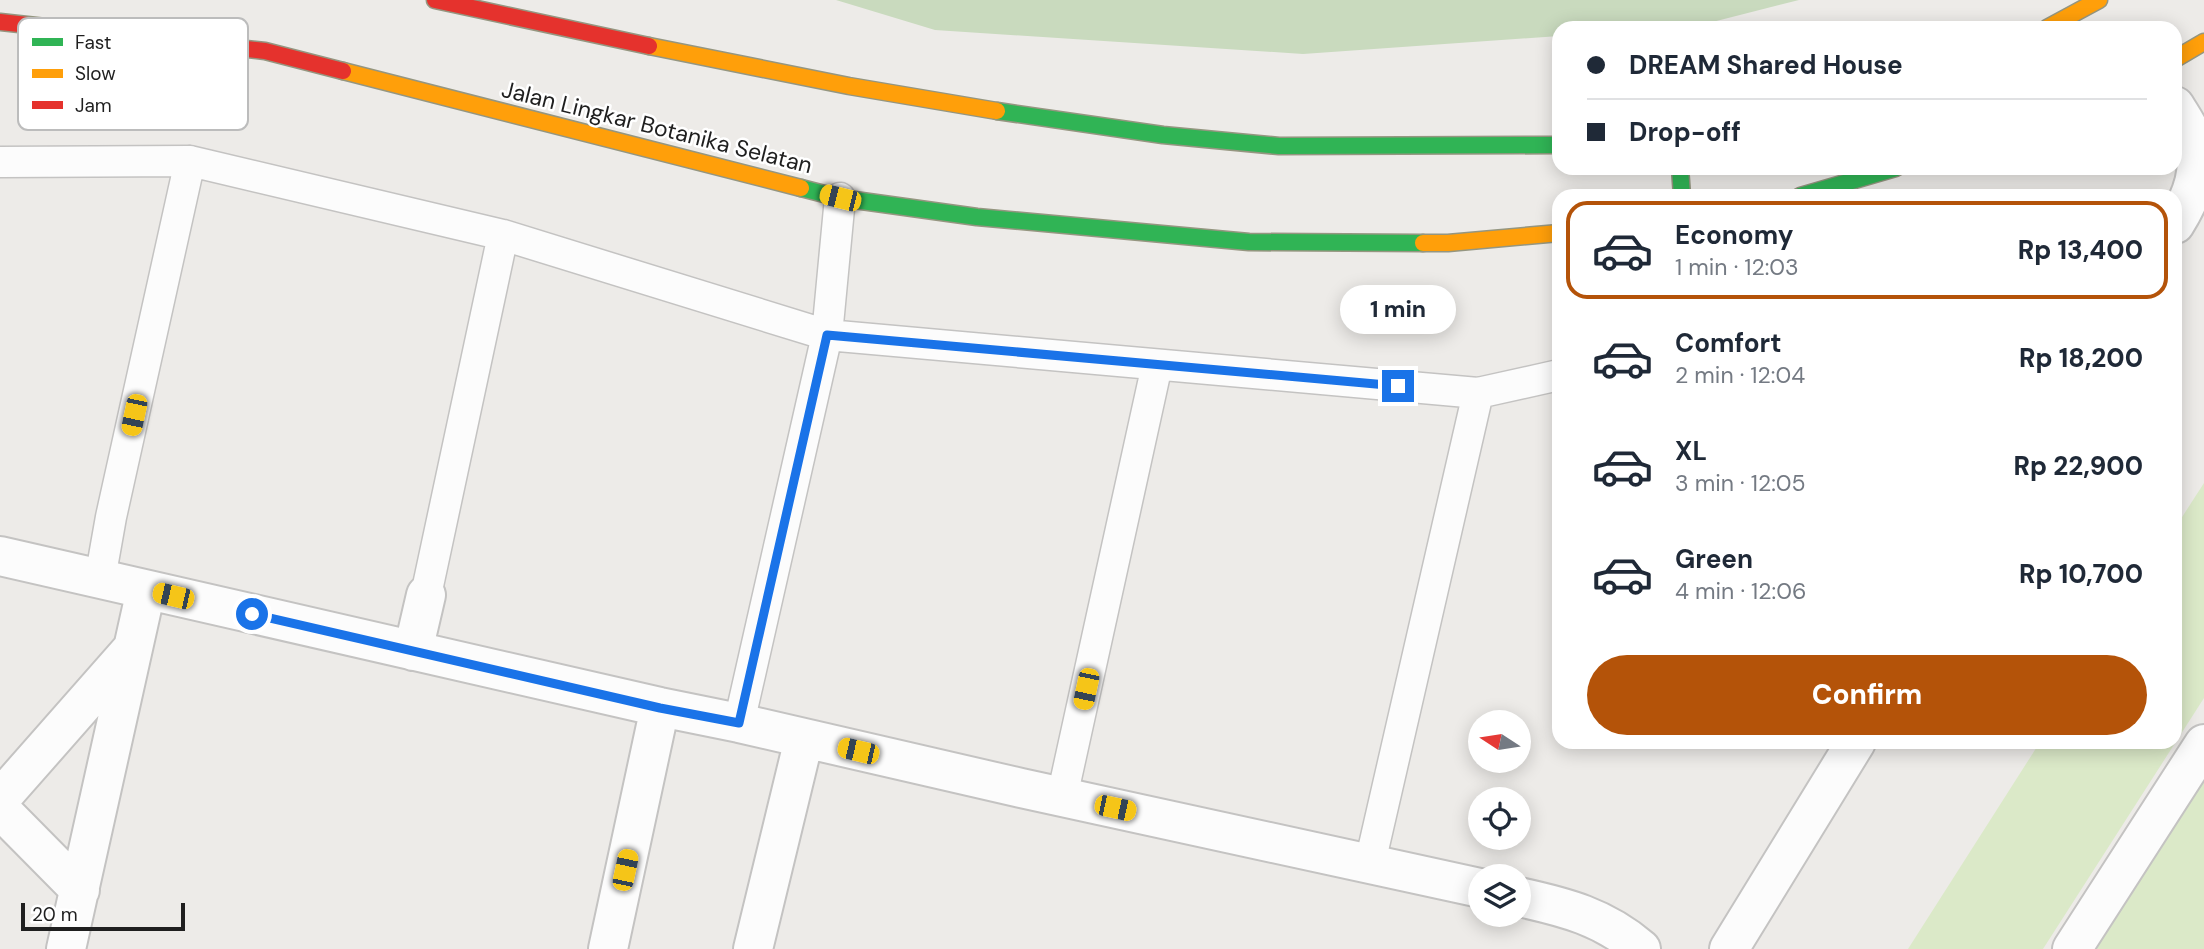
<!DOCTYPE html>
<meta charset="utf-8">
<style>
body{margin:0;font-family:"DM Sans",sans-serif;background:#f6f6f7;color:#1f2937;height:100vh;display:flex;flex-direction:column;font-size:26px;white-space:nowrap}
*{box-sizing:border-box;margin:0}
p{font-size:23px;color:#747a83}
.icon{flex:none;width:38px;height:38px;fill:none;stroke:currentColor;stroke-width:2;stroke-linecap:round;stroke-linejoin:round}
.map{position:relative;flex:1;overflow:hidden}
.details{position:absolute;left:1552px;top:189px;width:630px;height:560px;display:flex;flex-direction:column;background:#fff;border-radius:21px;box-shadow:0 4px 18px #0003}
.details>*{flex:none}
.hud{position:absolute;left:1552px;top:21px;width:630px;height:154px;border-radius:21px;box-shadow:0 4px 18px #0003;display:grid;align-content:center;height:154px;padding:0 35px;background:#fff}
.needle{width:46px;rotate:282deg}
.buttons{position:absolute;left:1468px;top:710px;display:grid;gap:14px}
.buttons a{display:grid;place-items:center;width:63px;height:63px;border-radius:50%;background:#fff;box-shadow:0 4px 18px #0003;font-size:35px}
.scale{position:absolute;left:21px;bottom:18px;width:164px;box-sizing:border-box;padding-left:7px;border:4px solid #1f1f1f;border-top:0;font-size:19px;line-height:24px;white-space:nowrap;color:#1f1f1f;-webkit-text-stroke:5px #fff;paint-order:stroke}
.end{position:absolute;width:32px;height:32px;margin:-16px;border:9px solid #1a73e8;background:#fff;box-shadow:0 0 0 4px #fff}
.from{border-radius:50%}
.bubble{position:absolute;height:49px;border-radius:24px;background:#fff;box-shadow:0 4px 18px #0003;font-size:23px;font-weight:800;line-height:49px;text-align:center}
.car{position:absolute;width:21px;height:42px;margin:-21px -10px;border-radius:9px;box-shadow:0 0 5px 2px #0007;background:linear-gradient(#f5c518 24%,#345 0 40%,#f5c518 0 76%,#345 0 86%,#f5c518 0)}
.hud b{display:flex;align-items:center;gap:24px;height:66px;font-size:26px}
.hud b+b{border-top:2px solid #e0e1e3}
.hud i{width:18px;height:18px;background:#1f2937}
ul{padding:12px 0 0;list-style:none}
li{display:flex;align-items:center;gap:21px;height:98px;margin:0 14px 10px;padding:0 21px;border:4px solid transparent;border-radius:21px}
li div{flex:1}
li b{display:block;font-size:26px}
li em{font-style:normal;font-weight:800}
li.active{border-color:#b45309}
li>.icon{width:63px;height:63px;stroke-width:1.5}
.primary-button{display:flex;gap:14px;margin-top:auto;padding:14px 35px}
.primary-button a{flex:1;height:80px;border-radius:42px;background:#b45309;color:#fff;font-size:28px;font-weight:800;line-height:80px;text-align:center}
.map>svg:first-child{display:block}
.grass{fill:#dbe9c8}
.forest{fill:#c9dabe}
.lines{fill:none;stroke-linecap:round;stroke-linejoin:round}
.lane-casing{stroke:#c4c3c2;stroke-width:33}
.street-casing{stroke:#c4c3c2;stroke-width:42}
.fast-casing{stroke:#959680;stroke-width:19}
.slow-casing{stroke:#959680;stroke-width:19}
.jam-casing{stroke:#959680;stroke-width:19}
.lane{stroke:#fcfcfc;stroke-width:30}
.street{stroke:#fcfcfc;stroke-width:38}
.fast{stroke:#30b455;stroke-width:16}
.slow{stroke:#ff9f0a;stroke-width:16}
.jam{stroke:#e5322d;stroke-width:16}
.route{stroke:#1a73e8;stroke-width:9}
.labels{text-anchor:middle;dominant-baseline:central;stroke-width:5;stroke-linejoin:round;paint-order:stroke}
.street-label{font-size:23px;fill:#1f1f1f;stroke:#fff}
.key{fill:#fff;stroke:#bcbcbc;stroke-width:2}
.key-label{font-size:19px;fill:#1f1f1f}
</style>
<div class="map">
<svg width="2204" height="949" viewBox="0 0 2204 949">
<rect width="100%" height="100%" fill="#edebe8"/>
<!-- grass -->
<path class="grass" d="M2204,483V698L2043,949H1908L2040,742H2175V528Z
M2204,781V949H2096Z"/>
<!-- forest -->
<path class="forest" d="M836,0H1799L1689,28H1559V36L1303,54L935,30Z"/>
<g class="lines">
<defs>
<path id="lane" d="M0,162L190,161L503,235L827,335L1478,393L1559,375
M100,579L111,517L190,161
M426,595L503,235
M739,723L827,335L840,198
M1062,797L1157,365
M1370,863L1478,393"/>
<path id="street" d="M2175,106C2181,116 2187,125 2192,135C2204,167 2192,197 2175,224
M0,556L660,707L739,723L1021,788L1480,888
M413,651L426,595
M0,799L132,649
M0,809L80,890
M1519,897C1565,907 1604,917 1641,949
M66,949L146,590
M608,949L660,707
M753,949L804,739
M1729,949L1856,742
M2072,949L2204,744"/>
<path id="fast" d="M997,111L1163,135L1279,146L1559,145
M1680,168L1682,196
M801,188L840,198L977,217L1249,242L1423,243
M1800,196L1896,168"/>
<path id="slow" d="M2047,28L2099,0
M649,46L849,86L997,111
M2175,59L2204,42
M343,71L801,188
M1423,243H1448L1559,233"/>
<path id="jam" d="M435,0L649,46
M0,22L265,51L343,71"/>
</defs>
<!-- lane casing -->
<use href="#lane" class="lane-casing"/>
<!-- street casing -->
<use href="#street" class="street-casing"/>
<!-- fast casing -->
<use href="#fast" class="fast-casing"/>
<!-- slow casing -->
<use href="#slow" class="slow-casing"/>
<!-- jam casing -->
<use href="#jam" class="jam-casing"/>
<!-- lane -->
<use href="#lane" class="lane"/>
<!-- street -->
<use href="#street" class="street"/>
<!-- fast -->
<use href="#fast" class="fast"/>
<!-- slow -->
<use href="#slow" class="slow"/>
<!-- jam -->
<use href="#jam" class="jam"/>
</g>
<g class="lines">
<!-- route -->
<path class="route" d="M252,614L660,708L739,723L827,335L1398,386"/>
</g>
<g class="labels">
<!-- street labels -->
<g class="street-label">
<text transform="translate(657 127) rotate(14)">Jalan Lingkar Botanika Selatan</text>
</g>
</g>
<!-- legend -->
<rect x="18" y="18" width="230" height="112" rx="10" class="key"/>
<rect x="32" y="38" width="31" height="8" fill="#30b455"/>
<rect x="32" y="69" width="31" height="9" fill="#ff9f0a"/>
<rect x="32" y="101" width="31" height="8" fill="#e5322d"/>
<g class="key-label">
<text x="75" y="49">Fast</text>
<text x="75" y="80">Slow</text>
<text x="75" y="112">Jam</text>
</g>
</svg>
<div class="buttons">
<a><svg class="needle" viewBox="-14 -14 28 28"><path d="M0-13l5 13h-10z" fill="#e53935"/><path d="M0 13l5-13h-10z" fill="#747a83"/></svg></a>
<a><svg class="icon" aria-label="locate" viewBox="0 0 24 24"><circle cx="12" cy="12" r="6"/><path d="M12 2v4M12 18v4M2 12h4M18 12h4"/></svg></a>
<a><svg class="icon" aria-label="layers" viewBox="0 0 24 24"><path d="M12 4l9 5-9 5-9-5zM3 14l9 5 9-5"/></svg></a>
</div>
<div class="scale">20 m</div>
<i class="end from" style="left:252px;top:614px"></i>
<i class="end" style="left:1398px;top:386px"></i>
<div class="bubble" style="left:1340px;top:285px;width:116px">1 min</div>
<i class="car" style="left:840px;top:198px;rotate:284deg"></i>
<i class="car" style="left:134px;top:415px;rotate:192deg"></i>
<i class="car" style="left:173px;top:596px;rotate:283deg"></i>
<i class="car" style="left:1086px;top:689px;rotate:192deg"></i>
<i class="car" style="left:858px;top:751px;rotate:283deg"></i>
<i class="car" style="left:1115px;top:808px;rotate:102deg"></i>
<i class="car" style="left:625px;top:870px;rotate:12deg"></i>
<div class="hud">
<b><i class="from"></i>DREAM Shared House</b>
<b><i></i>Drop-off</b>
</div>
<section class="details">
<ul>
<li class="active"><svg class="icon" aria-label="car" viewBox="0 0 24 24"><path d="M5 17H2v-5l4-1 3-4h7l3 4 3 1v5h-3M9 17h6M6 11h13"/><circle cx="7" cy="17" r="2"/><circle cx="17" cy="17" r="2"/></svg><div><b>Economy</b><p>1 min · 12:03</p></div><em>Rp 13,400</em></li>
<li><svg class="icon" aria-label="car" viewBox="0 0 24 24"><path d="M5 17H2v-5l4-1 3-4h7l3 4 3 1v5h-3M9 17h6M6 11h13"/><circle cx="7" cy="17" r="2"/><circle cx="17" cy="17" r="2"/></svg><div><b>Comfort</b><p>2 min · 12:04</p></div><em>Rp 18,200</em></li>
<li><svg class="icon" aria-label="car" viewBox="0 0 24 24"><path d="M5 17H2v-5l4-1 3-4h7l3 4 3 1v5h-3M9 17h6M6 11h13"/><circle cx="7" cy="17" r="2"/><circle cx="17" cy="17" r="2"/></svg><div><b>XL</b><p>3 min · 12:05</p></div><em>Rp 22,900</em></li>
<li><svg class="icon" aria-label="car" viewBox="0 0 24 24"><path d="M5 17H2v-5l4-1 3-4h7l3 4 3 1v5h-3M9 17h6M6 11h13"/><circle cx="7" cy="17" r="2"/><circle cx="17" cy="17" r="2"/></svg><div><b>Green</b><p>4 min · 12:06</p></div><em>Rp 10,700</em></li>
</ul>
<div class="primary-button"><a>Confirm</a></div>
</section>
</div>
